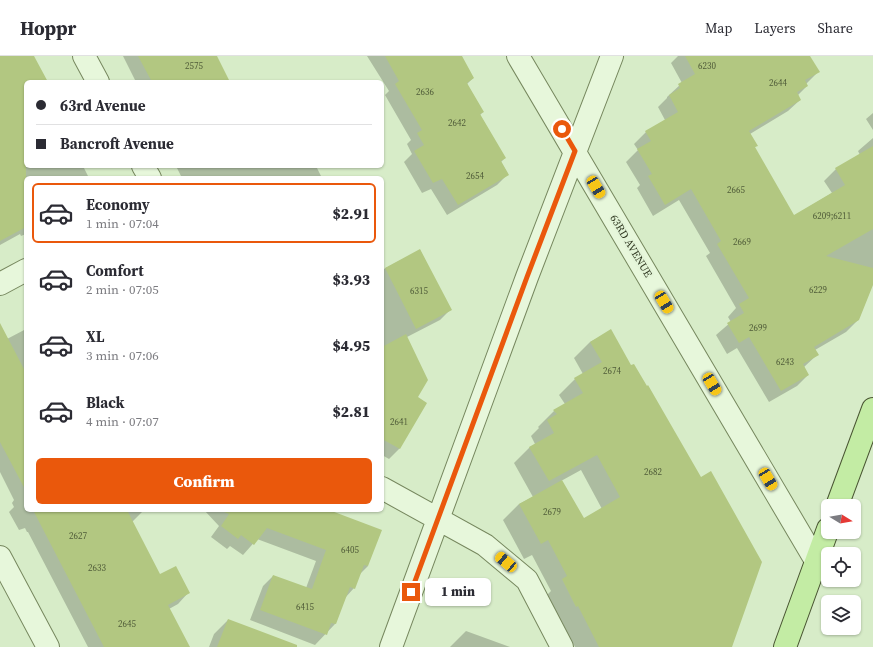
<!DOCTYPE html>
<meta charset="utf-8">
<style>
body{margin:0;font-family:"Source Serif 4",serif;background:#f2f2f3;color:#2b2b33;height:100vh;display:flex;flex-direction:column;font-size:15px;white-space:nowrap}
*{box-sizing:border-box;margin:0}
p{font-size:13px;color:#7c7c81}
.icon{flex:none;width:22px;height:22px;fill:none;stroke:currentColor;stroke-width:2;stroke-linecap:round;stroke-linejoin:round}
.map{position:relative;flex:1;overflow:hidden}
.side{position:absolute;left:24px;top:120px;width:360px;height:336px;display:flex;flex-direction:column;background:#fff;border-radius:6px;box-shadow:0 1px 3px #0004}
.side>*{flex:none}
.top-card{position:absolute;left:24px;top:24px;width:360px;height:88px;border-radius:6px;box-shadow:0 1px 3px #0004;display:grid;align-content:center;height:88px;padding:0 12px;background:#fff}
.needle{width:26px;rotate:101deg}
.tools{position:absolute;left:821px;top:443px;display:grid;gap:8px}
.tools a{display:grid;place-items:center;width:40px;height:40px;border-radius:6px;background:#fff;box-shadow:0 1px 3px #0004;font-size:20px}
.end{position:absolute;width:18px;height:18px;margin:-9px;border:5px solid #ea580c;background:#fff;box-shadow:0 0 0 2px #fff}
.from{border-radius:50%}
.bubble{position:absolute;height:28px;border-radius:6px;background:#fff;box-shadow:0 1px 3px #0004;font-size:13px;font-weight:800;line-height:28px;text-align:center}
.car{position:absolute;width:12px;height:24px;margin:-12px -6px;border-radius:5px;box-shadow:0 0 3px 1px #0007;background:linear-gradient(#f5c518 24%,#345 0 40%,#f5c518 0 76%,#345 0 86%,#f5c518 0)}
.top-card b{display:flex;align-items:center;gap:14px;height:38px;font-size:15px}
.top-card b+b{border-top:1px solid #e1e1e2}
.top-card i{width:10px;height:10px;background:#2b2b33}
ul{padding:7px 0 0;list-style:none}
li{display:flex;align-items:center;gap:12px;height:60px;margin:0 8px 6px;padding:0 4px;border:2px solid transparent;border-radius:6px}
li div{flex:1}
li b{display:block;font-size:15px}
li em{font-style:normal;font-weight:800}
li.selected{border-color:#ea580c}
li>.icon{width:36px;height:36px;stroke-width:1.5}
.action{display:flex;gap:8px;margin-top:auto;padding:8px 12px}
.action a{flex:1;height:46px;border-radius:6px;background:#ea580c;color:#fff;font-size:16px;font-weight:800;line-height:46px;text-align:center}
header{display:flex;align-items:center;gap:24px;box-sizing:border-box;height:56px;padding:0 20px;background:#fff;border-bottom:1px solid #e1e1e2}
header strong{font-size:19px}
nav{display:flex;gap:22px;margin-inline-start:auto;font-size:14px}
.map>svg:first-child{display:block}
.shadow{fill:#0003;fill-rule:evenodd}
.building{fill:#b2c781}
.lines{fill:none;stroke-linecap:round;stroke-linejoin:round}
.minor-casing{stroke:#76875e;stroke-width:24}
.major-casing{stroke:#495532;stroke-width:24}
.minor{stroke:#e7f7db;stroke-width:22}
.major{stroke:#c3eca4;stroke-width:22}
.route{stroke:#ea580c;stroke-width:5}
.labels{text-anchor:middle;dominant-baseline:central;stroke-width:4;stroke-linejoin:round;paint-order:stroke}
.number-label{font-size:9px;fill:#505c39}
.street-label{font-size:11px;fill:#303821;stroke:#e3f4d8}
</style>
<header>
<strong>Hoppr</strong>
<nav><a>Map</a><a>Layers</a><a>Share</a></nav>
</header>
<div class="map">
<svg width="873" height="591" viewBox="0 0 873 591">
<rect width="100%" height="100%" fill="#d7ecc8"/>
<!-- shadow -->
<path class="shadow" d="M0,0H33L47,26H26V110H83L89,122H26V178L21,180L20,178L0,189Z
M123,0H216L229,26H136Z
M367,0H460L473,22L467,28L483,56L480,59L505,102L501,106L508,118L497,129L447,159L431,133L422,137L404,106L412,98L407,88L411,84L385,39L389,35Z
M678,0H809L818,16L806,28L807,30L798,39L800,44L788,55L750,78L756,90L754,92L794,160L832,137L824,125L836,113L860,99L858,95L873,82V227L858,264L846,276L815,294L818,298L804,311L808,319L797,330L769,346L737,292L727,298L716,279L731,266L728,261L736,252L706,200L710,197L679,144L653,160L637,132L640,129L626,106L638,94L634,88L646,76L665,64L658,51L667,42V41L682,27L671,7Z
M873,57V74L866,63Z
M176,110H316L322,122H182Z
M420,194L450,254L440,264L407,281L417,341L426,347L399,393L389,403L382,399V214Z
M26,273V454H141L142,456L132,466L160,520L188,537L178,548L169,553L189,591H88L28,476H27L25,472L19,474L9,456L14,451L12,447L14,444L0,416V278L7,283Z
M611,275L731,591H575L562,566L560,567L546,540L551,535L532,499L524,503L503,464L519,448L533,441L514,407L530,391L535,388L531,380L539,372L538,371L554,355L565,348L559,339L575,323L583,318L574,302L590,286ZM581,414L602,453L583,464L561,425Z
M204,454H326L368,510L360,518L354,532L345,542L335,568L315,589L250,564L263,530L273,520L306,532L316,505L257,483L243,499L230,490L227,493L211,481L219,470Z
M228,564L265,591H209L214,578Z
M466,575L510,591H450Z"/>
<!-- building -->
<path class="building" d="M0,0H34L48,26H26V171L0,185Z
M138,0H217L230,26H152Z
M385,0H462L474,22L467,27L484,56L480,58L506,102L501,105L509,119L458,149L442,123L433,127L414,95L424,89L417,77L422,74L395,28L399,25Z
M685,0H810L820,16L805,24L808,30L797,36L801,44L749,75L758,90L755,91L794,159L845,129L835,112L873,90V173L826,200L873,212V229L859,264L814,291L819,299L803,308L809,319L781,335L749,281L739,287L727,267L744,257L739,248L749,242L717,188L721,185L691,133L665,149L648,120L652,118L637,93L651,85L645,75L678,56L669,39L680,32L678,28L695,18Z
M420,193L452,254L416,273L385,212Z
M0,267L26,317V435L0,386Z
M611,273L631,309L634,308L647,330L648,329L701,421L711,415L762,506L732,591H599L578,550L576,551L562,523L567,520L548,484L541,488L519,448L562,424L584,462L620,441L597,399L549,425L529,391L554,377L547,364L557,358L553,354L583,337L574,322L602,306L590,286Z
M406,278L428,324L418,341L427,347L400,393L382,383V291Z
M33,454H127L160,518L176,510L190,537L168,549L190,591H104Z
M225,454H329L382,474L368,510L364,509L355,533L350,531L336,568L331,567L327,579L260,554L273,519L312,533L326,494L267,472L254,489L241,479L238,483L221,470L229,458L224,456Z
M228,563L297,589V591H217Z"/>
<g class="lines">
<defs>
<path id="minor" d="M84,0L98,26
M518,0L816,505
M143,110L150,122
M0,228L26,214
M382,432L485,489L527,524L562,591
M0,501L48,591
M391,591L527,221L612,0"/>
<path id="major" d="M837,450L873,353
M785,591L828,473"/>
</defs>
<!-- minor casing -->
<use href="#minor" class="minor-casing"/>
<!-- major casing -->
<use href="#major" class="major-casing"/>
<!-- minor -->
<use href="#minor" class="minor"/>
<!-- major -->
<use href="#major" class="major"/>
</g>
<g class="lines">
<!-- route -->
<path class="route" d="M411,536L527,221L575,95L562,73"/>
</g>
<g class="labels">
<!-- number labels -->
<g class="number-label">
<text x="194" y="10">2575</text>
<text x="707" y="10">6230</text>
<text x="778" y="27">2644</text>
<text x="425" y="36">2636</text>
<text x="457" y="67">2642</text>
<text x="475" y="120">2654</text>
<text x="736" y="134">2665</text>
<text x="832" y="160">6209;6211</text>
<text x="742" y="186">2669</text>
<text x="818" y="234">6229</text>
<text x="419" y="235">6315</text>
<text x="758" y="272">2699</text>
<text x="785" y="306">6243</text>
<text x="612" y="315">2674</text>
<text x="399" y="366">2641</text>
<text x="653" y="416">2682</text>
<text x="552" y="456">2679</text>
<text x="78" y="480">2627</text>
<text x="350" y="494">6405</text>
<text x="97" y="512">2633</text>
<text x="305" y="551">6415</text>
<text x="127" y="568">2645</text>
</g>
<!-- street labels -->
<g class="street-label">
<text transform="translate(631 190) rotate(59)">63RD AVENUE</text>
</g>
</g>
</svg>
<div class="tools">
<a><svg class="needle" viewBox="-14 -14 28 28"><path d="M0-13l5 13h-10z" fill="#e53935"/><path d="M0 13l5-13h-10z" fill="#7c7c81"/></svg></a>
<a><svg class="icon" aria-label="locate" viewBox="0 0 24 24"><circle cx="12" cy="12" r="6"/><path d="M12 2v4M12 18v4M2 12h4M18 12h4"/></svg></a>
<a><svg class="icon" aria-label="layers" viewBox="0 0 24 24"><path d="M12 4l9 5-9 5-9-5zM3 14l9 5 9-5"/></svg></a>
</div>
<i class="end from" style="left:562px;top:73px"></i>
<i class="end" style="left:411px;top:536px"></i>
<div class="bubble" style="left:425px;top:522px;width:66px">1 min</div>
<i class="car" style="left:596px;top:131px;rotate:149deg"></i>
<i class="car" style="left:664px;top:246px;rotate:149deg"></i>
<i class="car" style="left:712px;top:328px;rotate:149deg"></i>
<i class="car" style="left:768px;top:423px;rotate:149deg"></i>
<i class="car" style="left:506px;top:506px;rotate:310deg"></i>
<div class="top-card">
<b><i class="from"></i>63rd Avenue</b>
<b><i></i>Bancroft Avenue</b>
</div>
<section class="side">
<ul>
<li class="selected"><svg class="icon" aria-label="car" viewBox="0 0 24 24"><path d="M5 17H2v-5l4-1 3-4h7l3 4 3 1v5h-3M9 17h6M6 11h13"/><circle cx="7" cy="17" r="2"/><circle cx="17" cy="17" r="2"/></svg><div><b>Economy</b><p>1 min · 07:04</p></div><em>$2.91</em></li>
<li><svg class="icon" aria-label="car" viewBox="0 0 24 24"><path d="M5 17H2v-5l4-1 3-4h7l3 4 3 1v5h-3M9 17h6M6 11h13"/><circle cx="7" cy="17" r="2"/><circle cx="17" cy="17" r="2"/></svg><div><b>Comfort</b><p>2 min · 07:05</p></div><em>$3.93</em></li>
<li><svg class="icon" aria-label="car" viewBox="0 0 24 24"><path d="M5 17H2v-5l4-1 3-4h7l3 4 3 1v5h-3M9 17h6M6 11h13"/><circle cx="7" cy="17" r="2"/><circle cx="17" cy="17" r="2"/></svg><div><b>XL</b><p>3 min · 07:06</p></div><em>$4.95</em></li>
<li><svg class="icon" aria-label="car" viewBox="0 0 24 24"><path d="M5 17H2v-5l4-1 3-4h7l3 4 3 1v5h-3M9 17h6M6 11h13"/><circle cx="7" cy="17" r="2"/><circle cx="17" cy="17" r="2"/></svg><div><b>Black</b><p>4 min · 07:07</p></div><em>$2.81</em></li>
</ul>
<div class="action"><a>Confirm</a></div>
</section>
</div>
